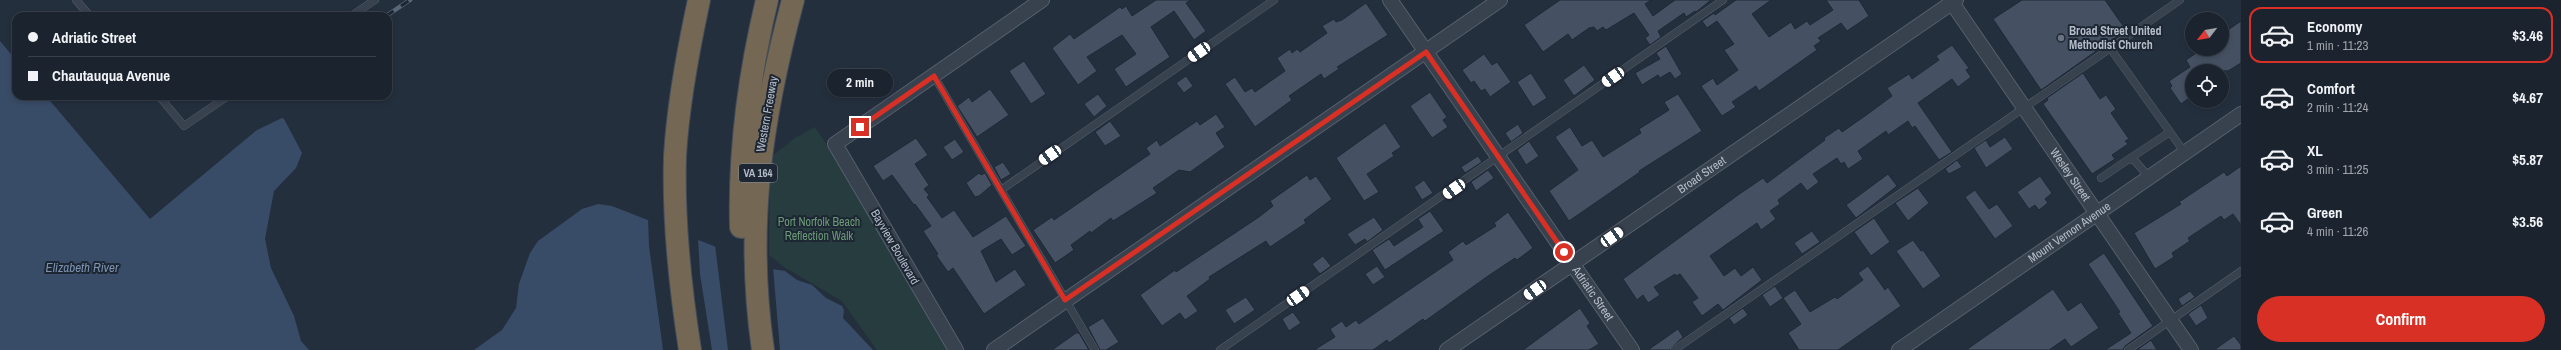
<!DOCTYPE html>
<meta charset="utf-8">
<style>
body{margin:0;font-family:"Archivo Narrow",sans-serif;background:#282f3a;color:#f1f3f6;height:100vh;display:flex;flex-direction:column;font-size:15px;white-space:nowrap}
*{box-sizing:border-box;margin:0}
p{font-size:13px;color:#a0a4aa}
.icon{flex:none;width:22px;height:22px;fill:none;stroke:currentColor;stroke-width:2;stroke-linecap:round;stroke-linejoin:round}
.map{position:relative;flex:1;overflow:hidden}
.side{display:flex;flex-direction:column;background:#1b232e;width:320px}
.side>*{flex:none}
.hud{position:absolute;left:12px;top:12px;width:380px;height:88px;border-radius:12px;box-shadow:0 2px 6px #0003,0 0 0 1px #39404a;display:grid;align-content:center;height:88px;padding:0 16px;background:#1b232e}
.needle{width:26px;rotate:239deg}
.buttons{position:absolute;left:2185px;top:12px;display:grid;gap:8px}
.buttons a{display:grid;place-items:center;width:44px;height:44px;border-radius:50%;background:#1b232e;box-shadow:0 2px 6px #0003,0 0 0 1px #39404a;font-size:20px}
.end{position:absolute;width:18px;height:18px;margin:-9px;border:5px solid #d93025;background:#fff;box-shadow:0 0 0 2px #fff}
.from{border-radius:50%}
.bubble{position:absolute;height:28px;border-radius:14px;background:#1b232e;box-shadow:0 2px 6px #0003,0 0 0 1px #39404a;font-size:13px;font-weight:800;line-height:28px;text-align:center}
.car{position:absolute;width:12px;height:24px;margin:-12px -6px;border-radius:5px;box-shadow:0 0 3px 1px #0007;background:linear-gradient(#fff 24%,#345 0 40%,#fff 0 76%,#345 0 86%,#fff 0)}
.hud b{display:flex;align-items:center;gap:14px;height:38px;font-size:15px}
.hud b+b{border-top:1px solid #39404a}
.hud i{width:10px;height:10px;background:#f1f3f6}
ul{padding:7px 0 0;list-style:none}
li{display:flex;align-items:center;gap:12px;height:56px;margin:0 8px 6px;padding:0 8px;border:2px solid transparent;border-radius:12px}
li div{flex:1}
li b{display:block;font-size:15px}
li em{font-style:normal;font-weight:800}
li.active{border-color:#d93025}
li>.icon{width:36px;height:36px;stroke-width:1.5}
.button{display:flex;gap:8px;margin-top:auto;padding:8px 16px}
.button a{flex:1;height:46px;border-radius:24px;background:#d93025;color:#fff;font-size:16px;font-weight:800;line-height:46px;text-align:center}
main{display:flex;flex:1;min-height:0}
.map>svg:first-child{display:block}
.green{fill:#263c3f}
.water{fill:#394c67}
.pier{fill:#242f3e}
.building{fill:#455162;stroke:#1f2835}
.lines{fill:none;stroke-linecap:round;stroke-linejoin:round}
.service-casing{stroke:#565f6c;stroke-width:8}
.minor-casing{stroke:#565f6c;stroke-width:16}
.motorway-casing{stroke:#434c59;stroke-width:24}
.service{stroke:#38414e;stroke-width:7}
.minor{stroke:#38414e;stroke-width:14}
.motorway{stroke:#746855;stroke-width:22}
.rail-casing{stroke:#5a6575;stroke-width:4.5}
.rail{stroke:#1d2633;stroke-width:3;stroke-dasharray:9;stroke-linecap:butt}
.route{stroke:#d93025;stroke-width:5}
.worship-dot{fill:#6b7280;stroke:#1d2633;stroke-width:1.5}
.labels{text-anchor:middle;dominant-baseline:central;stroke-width:4;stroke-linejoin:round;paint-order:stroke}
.shield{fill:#1d2633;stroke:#878f9c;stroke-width:1}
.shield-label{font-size:11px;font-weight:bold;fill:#b4bcc9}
.poi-label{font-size:12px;font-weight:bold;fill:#b4bcc9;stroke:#1d2633;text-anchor:start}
.street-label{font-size:12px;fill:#b4bcc9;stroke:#1d2633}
.park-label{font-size:12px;fill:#6b9a76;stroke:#1d2633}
.water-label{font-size:13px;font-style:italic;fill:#7c92b1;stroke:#1d2633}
</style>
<main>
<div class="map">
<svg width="2241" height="350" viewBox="0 0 2241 350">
<rect width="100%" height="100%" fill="#242f3e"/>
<!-- green -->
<path class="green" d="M815,127L833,155L947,350H877L842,301L784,267L769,255L770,158L795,138Z"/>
<!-- water -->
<path class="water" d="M0,41L16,60V96H46L150,219L257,130L282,118L284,119L302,153L296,168L274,191L265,239L271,268L294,316L301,341L309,350H0Z
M598,204L612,206L772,269L785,271L797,280L812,285L826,298L842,306L844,310L843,318L873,350H474L502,330L516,308L519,284L530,253L538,241L582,209Z"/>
<!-- pier -->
<path class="pier" d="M648,218L698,238L700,274L712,350H663L649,246Z
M715,245L773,267L780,350H728Z"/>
<!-- building -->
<path class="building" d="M1156,0H1191L1186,3L1206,31L1194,40L1174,11L1151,27L1170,57L1126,87L1114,69L1136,54L1122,35L1087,57L1097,71L1078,85L1052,48L1070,34L1074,39L1120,7L1122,9L1126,6L1132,16Z
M1560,0H1651L1645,4L1653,16L1675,0H1711L1696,12L1695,11L1686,17L1684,13L1658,31L1661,37L1650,45L1645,38L1649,35L1634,13L1606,30L1603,27L1597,31L1594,27L1589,28L1572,40L1568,34L1543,52L1524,25Z
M1736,0H1771L1752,14L1769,37L1791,22L1795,29L1807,21L1810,25L1833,10L1826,0H1859L1869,16L1847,31L1841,23L1818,38L1821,41L1814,46L1817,50L1759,91L1756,86L1732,102L1736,107L1722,116L1701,86L1713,78L1717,85L1738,70L1724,50L1734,44L1717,21L1707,28L1702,21L1714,13L1715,15Z
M2022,0H2105L2126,30L2041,90L1993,19Z
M1366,3L1388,35L1337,67L1339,69L1324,79L1321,74L1289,96L1292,100L1255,127L1225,84L1235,77L1245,92L1252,88L1255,92L1285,71L1277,58L1290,49L1292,53L1297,49L1300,52L1327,33L1322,26L1334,19L1336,22L1342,20Z
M2241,21V63L2228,71L2192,69V96L2181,104L2170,88L2172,86L2169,81L2190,67L2186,60L2202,49H2222V34Z
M1952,45L1969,68L1966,70L1971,77L1958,87L1952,79L1918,103L1952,152L1939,160L1915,126L1912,128L1908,121L1888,135L1886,131L1858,151L1863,159L1848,169L1844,162L1841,164L1837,158L1813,174L1819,182L1807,191L1801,183L1778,200L1780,204L1770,211L1776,219L1761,230L1757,223L1710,256L1724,276L1735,268L1741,276L1753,267L1762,280L1723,310L1718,304L1702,316L1692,302L1698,298L1680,274L1676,276L1675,274L1654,287L1660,295L1648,303L1643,295L1637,300L1623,279L1738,195L1763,178L1767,183L1825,140L1824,138L1839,128L1842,132L1872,111L1892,96L1887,88L1909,74L1912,79L1939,60L1936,56Z
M1666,46L1682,74L1675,79L1670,72L1660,78L1658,75L1642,85L1635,73L1660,59L1656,53Z
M1484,54L1492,65L1497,62L1511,82L1490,97L1485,89L1481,91L1474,81L1471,83L1462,70Z
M1024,61L1046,94L1031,104L1009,71Z
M1584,65L1595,80L1574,96L1563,80Z
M1531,73L1547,98L1533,107L1517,82Z
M2083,73L2100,99L2106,95L2116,109L2111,113L2129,139L2125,141L2128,144L2112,155L2115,159L2092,174L2043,104L2048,100L2047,98Z
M1186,76L1193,86L1184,93L1176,83Z
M990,89L1009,115L977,137L957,106L969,97L972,102Z
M1430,92L1447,117L1443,120L1448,127L1432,138L1410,106Z
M1098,94L1107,106L1094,117L1084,104Z
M1678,94L1702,131L1639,171L1640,172L1569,221L1549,191L1578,170L1555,137L1570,127L1582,146L1592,140L1603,157L1641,133L1639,129L1669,110L1664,102Z
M1216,114L1225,127L1216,133L1225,147L1190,172L1179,170L1153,188L1157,193L1113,221L1111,218L1091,233L1090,231L1071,245L1074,250L1055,263L1033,230L1052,217L1054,220L1150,154L1146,148L1157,140L1160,146L1197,121L1200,125Z
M1110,121L1121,136L1105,146L1095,132Z
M1385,123L1401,147L1392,153L1394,156L1367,174L1379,192L1364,201L1336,158Z
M1518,124L1523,133L1511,142L1505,133Z
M2005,137L2013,149L1986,168L1974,148L1986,140L1990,147Z
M916,138L928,155L915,164L929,185L924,189L929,195L927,197L942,218L954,210L973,237L1006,216L1026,246L1012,255L1001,239L981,251L996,282L1015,269L1026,285L984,314L953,268L948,272L936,255L938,254L923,231L931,226L915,204L914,205L892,175L883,181L873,166Z
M955,139L964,152L952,160L943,147Z
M1529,141L1539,156L1526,165L1517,150Z
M1478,156L1482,162L1465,173L1461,167Z
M1957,160L1962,167L1949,174L1945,169Z
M1003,162L1011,174L1001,180L994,167Z
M2241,166V225L2233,214L2224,220L2221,216L2188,238L2190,241L2172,253L2174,257L2155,269L2134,233L2181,204L2179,202L2224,172L2227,176Z
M1488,170L1494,178L1476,191L1471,182Z
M979,173L981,175L985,173L992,185L979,196L975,197L966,183Z
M1888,174L1897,186L1856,218L1846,205Z
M1307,175L1310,180L1316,176L1332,199L1304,220L1306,223L1270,247L1266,241L1209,277L1210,279L1187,296L1198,311L1185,320L1180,313L1162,326L1140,295L1175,270L1176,272L1259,217L1273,206L1270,201Z
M2040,176L2052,193L2045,199L2048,203L2039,210L2035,205L2029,209L2017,192Z
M1424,180L1433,193L1422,200L1414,187Z
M1918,188L1929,203L1908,221L1895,203Z
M1975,190L1989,209L1997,204L2013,226L1995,239L1965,197Z
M1430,211L1444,231L1385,270L1372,250L1389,239L1394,246L1423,227L1418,219Z
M1508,212L1533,248L1517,260L1515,258L1488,276L1425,321L1423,319L1389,343L1387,340L1373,350H1314L1335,337L1330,329L1342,321L1346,327L1356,320L1359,324L1453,260L1448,252L1463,241L1466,245L1496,226L1494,223Z
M1374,217L1383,230L1367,242L1365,239L1355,245L1347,234Z
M1874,218L1890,242L1871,256L1854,232Z
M1812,231L1820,242L1802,254L1794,243Z
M1913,240L1921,251L1923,250L1941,276L1923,289L1896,251Z
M2104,253L2153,326L2125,346L2123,350H2105L2131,333L2118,313L2120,312L2088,264Z
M1323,256L1331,266L1320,274L1312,264Z
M1377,266L1385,277L1373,285L1365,274Z
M1868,266L1885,290L1888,287L1901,306L1838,350H1799L1788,333L1801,324L1783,298L1795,290L1810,312L1835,297L1837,299L1863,280L1858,273Z
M1775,286L1783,298L1770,307L1762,295Z
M2053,289L2068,311L2081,302L2099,328L2071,347L2065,339L2049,350H1966Z
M2190,291L2195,297L2182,306L2178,299Z
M1246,297L1255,310L1234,324L1225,310Z
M2201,305L2208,318L2196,326L2188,314Z
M1580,308L1590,323L1587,326L1599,344L1589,350H1523Z
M1743,308L1748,315L1734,325L1729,318Z
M1293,312L1301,323L1289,331L1282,319Z
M1103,318L1119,342L1106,350H1100L1088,327Z
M1678,329L1683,337L1669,350H1648Z
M1076,333H1079L1089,350H1052Z
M2234,336L2241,345V350H2214Z
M2151,340L2157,350H2137Z"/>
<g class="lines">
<defs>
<path id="service" d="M76,0L90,16
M351,16L375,0
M2110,48L2185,153
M934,76L1095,350
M159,96L184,126L228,96
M227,97L244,96
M2129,159L2170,132
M2101,178L2129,159L2135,161L2149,177
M1001,190L1274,0
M1220,350L1723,0
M1674,350L2180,0
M2128,350L2241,271"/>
<g id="minor">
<path id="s1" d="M1390,0L1632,350"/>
<path id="s2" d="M1950,0L2191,350"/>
<path d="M956,350L835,144L1042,0"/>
<path d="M994,350L1500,0"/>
<path id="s3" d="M1447,350L1956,0"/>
<path id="s4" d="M1899,350L2241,114"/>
</g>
<path id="motorway" d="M741,227C739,150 749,75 767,0
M690,350C680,286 673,221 675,156C678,103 688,51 699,0
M763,350C745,226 761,120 793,0"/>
</defs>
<!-- service casing -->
<use href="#service" class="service-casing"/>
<!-- minor casing -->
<use href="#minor" class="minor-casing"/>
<!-- motorway casing -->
<use href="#motorway" class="motorway-casing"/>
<!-- service -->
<use href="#service" class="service"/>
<!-- minor -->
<use href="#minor" class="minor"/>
<!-- motorway -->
<use href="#motorway" class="motorway"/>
<defs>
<path id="rail" d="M386,16L410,0"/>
</defs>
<!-- rail casing -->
<use href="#rail" class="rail-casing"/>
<!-- rail -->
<use href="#rail" class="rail"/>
</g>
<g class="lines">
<!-- route -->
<path class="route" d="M860,127L934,76L1065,300L1426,52L1564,252"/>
</g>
<!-- markers -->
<circle class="worship-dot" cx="2061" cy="38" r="4"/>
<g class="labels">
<!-- shield labels -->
<rect class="shield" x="739" y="164" width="38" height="18" rx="3"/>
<g class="shield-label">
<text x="758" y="173">VA 164</text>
</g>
<!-- poi labels -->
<g class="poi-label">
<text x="2069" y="31">Broad Street United<tspan x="2069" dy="14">Methodist Church</tspan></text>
</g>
<!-- street labels -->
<g class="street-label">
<text transform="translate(767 114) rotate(-80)">Western Freeway</text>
<text stroke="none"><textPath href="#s3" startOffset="309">Broad Street</textPath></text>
<text stroke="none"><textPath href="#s2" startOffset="212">Wesley Street</textPath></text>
<text stroke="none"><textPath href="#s4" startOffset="207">Mount Vernon Avenue</textPath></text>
<text transform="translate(895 247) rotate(60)">Bayview Boulevard</text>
<text stroke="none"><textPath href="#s1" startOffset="357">Adriatic Street</textPath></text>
</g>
<!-- park labels -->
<g class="park-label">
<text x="819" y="222">Port Norfolk Beach<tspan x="819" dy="14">Reflection Walk</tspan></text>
</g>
<!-- water labels -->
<g class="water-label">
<text x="82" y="267">Elizabeth River</text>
</g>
</g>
</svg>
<div class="buttons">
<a><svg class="needle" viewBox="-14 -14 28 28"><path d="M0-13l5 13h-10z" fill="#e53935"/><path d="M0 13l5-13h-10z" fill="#a0a4aa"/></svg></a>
<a><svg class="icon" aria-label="locate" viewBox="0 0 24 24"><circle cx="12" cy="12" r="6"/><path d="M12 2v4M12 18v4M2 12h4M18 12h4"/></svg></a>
</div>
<i class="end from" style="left:1564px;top:252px"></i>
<i class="end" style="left:860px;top:127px"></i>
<div class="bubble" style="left:827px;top:69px;width:66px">2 min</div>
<i class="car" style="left:1199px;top:52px;rotate:235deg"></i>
<i class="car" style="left:1613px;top:77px;rotate:235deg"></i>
<i class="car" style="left:1050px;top:155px;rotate:235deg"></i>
<i class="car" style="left:1454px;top:189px;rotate:235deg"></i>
<i class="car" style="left:1612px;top:237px;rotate:56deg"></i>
<i class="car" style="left:1535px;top:290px;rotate:235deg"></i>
<i class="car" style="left:1298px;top:296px;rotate:56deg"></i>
<div class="hud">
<b><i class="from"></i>Adriatic Street</b>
<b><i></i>Chautauqua Avenue</b>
</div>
</div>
<section class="side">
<ul>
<li class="active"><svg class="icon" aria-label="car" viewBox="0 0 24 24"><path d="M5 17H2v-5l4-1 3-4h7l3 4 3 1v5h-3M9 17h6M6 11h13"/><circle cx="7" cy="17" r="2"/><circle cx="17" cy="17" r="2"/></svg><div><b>Economy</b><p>1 min · 11:23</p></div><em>$3.46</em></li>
<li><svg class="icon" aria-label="car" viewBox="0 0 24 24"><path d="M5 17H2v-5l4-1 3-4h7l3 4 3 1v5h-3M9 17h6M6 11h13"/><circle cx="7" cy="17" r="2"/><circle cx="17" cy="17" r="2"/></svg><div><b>Comfort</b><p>2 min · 11:24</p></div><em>$4.67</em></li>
<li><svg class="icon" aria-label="car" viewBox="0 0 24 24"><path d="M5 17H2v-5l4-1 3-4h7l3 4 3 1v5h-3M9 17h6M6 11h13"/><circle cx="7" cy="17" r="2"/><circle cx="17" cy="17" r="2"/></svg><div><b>XL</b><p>3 min · 11:25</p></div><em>$5.87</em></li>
<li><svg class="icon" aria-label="car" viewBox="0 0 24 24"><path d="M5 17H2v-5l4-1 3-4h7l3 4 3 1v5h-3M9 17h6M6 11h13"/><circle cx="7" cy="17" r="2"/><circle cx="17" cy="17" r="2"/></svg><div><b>Green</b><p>4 min · 11:26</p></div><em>$3.56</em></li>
</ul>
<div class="button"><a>Confirm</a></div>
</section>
</main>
